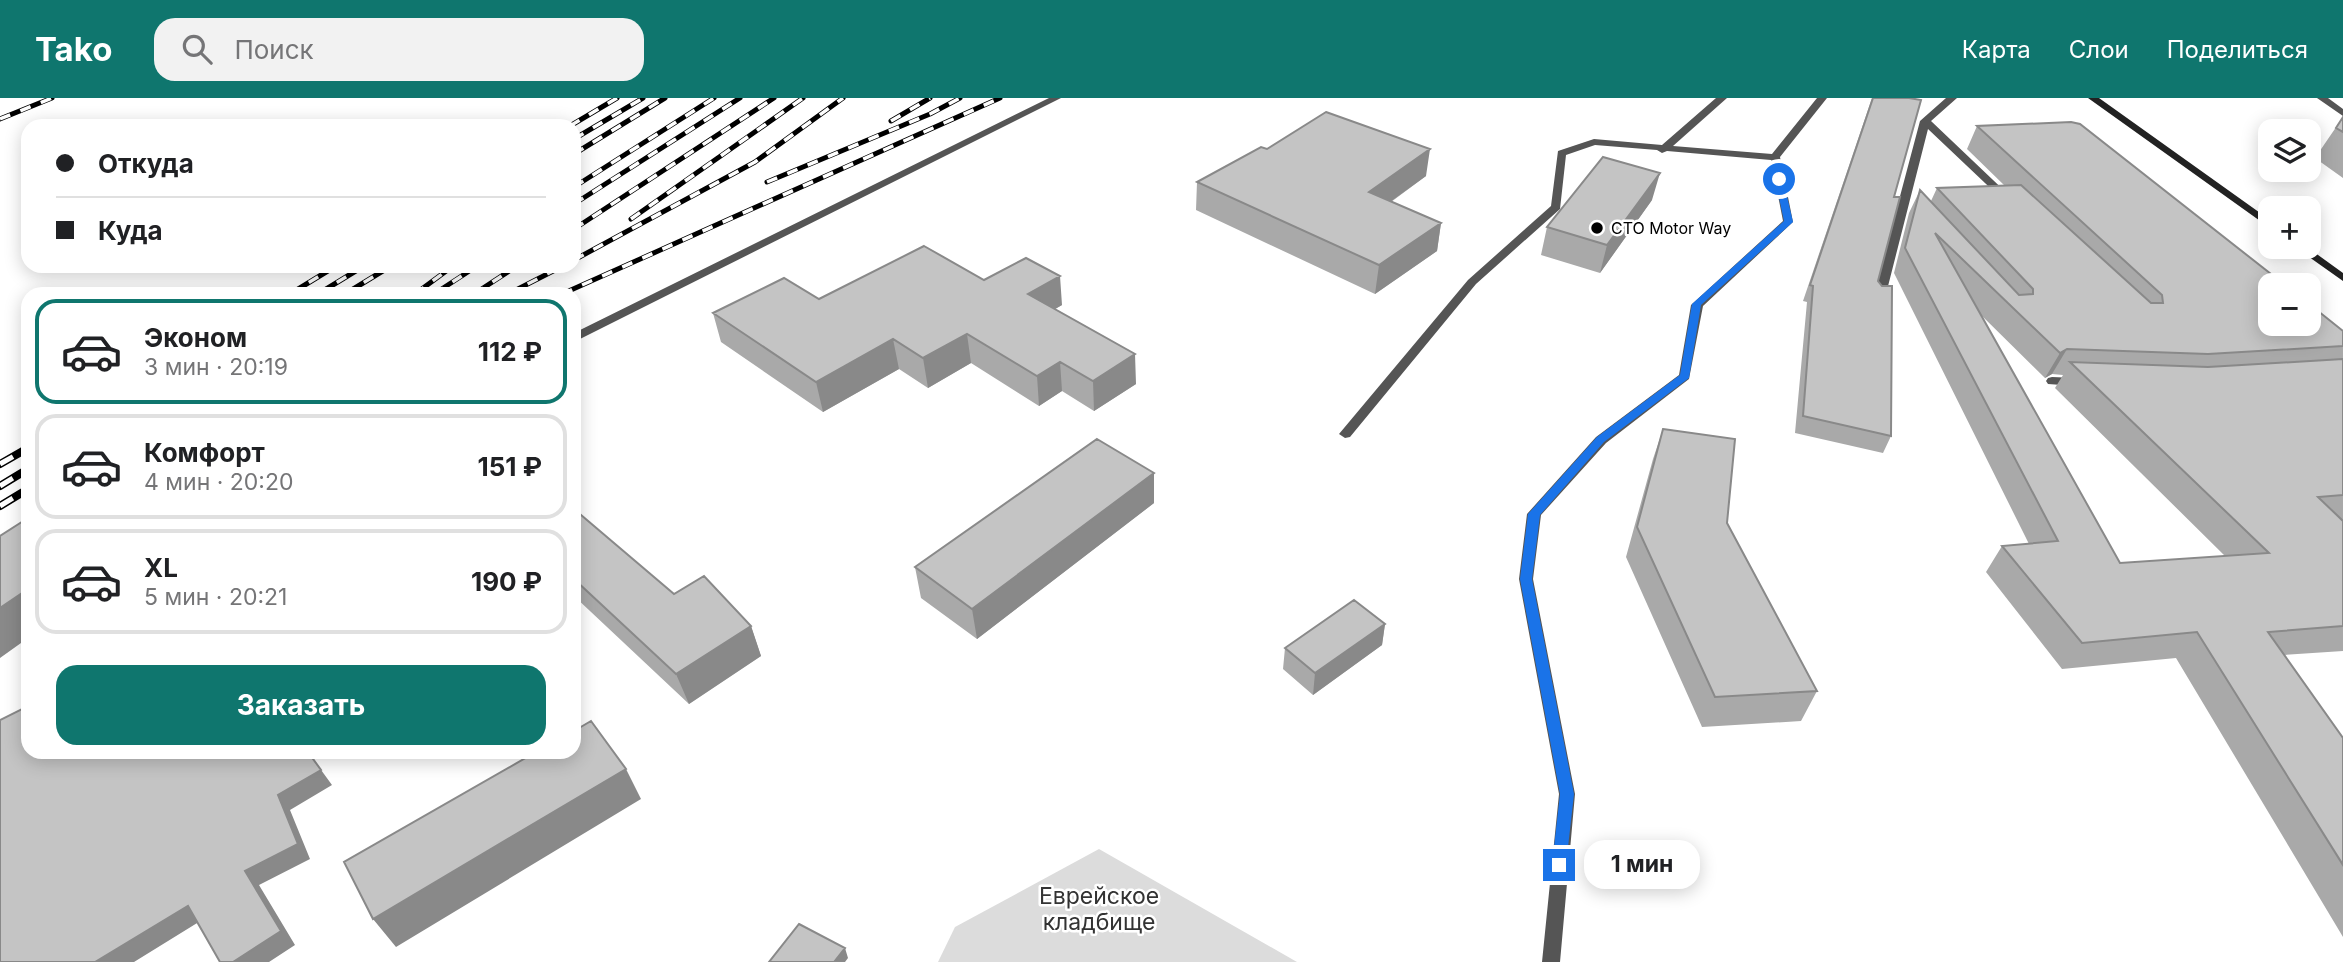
<!DOCTYPE html>
<html lang="ru">
<meta charset="utf-8">
<style>
body{margin:0;font-family:Inter,sans-serif;background:#f2f2f2;color:#202124;height:100vh;display:flex;flex-direction:column;font-size:26px;white-space:nowrap}
*{box-sizing:border-box;margin:0}
p{font-size:23px;color:#757577}
.icon{flex:none;width:38px;height:38px;fill:none;stroke:currentColor;stroke-width:2;stroke-linecap:round;stroke-linejoin:round}
.map{position:relative;flex:1;overflow:hidden}
.details{position:absolute;left:21px;top:189px;width:560px;height:472px;display:flex;flex-direction:column;background:#fff;border-radius:21px;box-shadow:0 4px 18px #0003}
.details>*{flex:none}
.top-card{position:absolute;left:21px;top:21px;width:560px;height:154px;border-radius:21px;box-shadow:0 4px 18px #0003;display:grid;align-content:center;height:154px;padding:0 35px;background:#fff}
.tools{position:absolute;left:2258px;top:21px;display:grid;gap:14px}
.tools a{display:grid;place-items:center;width:63px;height:63px;border-radius:14px;background:#fff;box-shadow:0 4px 18px #0003;font-size:35px}
.end{position:absolute;width:32px;height:32px;margin:-16px;border:9px solid #1a73e8;background:#fff;box-shadow:0 0 0 4px #fff}
.from{border-radius:50%}
.bubble{position:absolute;height:49px;border-radius:21px;background:#fff;box-shadow:0 4px 18px #0003;font-size:23px;font-weight:700;line-height:49px;text-align:center}
.top-card b{display:flex;align-items:center;gap:24px;height:66px;font-size:26px}
.top-card b+b{border-top:2px solid #e0e0e0}
.top-card i{width:18px;height:18px;background:#202124}
ul{padding:12px 0 0;list-style:none}
li{display:flex;align-items:center;gap:21px;height:105px;margin:0 14px 10px;padding:0 21px;border:4px solid #e0e0e0;border-radius:21px}
li div{flex:1}
li b{display:block;font-size:26px}
li em{font-style:normal;font-weight:700}
li.on{border-color:#0f766e}
li>.icon{width:63px;height:63px;stroke-width:1.5}
.primary-button{display:flex;gap:14px;margin-top:auto;padding:14px 35px}
.primary-button a{flex:1;height:80px;border-radius:21px;background:#0f766e;color:#fff;font-size:28px;font-weight:700;line-height:80px;text-align:center}
header{display:flex;align-items:center;gap:42px;box-sizing:border-box;height:98px;padding:0 35px;background:#0f766e;color:#fff}
header strong{font-size:33px}
nav{display:flex;gap:38px;margin-inline-start:auto;font-size:24px}
.search{width:490px;height:63px;background:#f2f2f2;display:flex;align-items:center;gap:18px;box-sizing:border-box;padding:0 24px;border-radius:21px;color:#757577;font-size:26px}
.map>svg:first-child{display:block}
.green{fill:#dcdcdc}
.lines{fill:none;stroke-linecap:round;stroke-linejoin:round}
.service{fill:#555;fill-rule:evenodd}
.secondary{fill:#222;fill-rule:evenodd}
.rail-far1-casing{stroke:#000;stroke-width:5}
.rail-casing{stroke:#000;stroke-width:8}
.rail-far1{stroke:#fff;stroke-width:3.5;stroke-dasharray:11;stroke-linecap:butt}
.rail{stroke:#fff;stroke-width:5;stroke-dasharray:15;stroke-linecap:butt}
.wall{fill:#a9a9a9;fill-rule:evenodd}
.shaded-wall{fill:#898989}
.building{fill:#c4c4c4;stroke:#898989;stroke-width:2}
.route{fill:#1a73e8}
.poi-dot{fill:#000;stroke:#fff;stroke-width:2.5}
.labels{text-anchor:middle;dominant-baseline:central;stroke-width:5;stroke-linejoin:round;paint-order:stroke}
.far-poi-label{font-size:16px;fill:#000;stroke:#fff;text-anchor:start}
.near-park-label{font-size:23px;fill:#333;stroke:#fff}
</style>
<header>
<strong>Tako</strong>
<div class="search"><svg class="icon" aria-label="search" viewBox="0 0 24 24"><circle cx="10" cy="10" r="6"/><path d="M15 15l6 6"/></svg>Поиск</div>
<nav><a>Карта</a><a>Слои</a><a>Поделиться</a></nav>
</header>
<div class="map">
<svg width="2343" height="864" viewBox="0 0 2343 864">
<rect width="100%" height="100%" fill="#fff"/>
<!-- green -->
<path class="green" d="M1099,751L1297,864H938L955,829Z"/>
<g class="lines">
<!-- service -->
<path class="service" d="M1049,0H1061L574,244V235Z
M1716,0H1727L1673,48L1772,56L1817,0H1827L1780,59L1793,124L1703,208L1689,281L1606,345L1541,417L1533,481L1575,696L1560,864H1542L1559,696L1519,481L1527,416L1596,339L1679,277L1691,207L1783,123L1771,62L1667,53L1662,55L1657,52L1595,47L1566,57L1560,111L1476,186L1350,339L1345,340L1339,336L1468,182L1551,108L1558,53L1594,41L1662,47Z
M1946,0H1957L1931,23L2013,101L2012,103H2004L1928,31L1885,200L1883,202H1875L1873,200L1920,23Z
M2317,0H2328L2343,11V18Z
M2052,279L2076,280L2082,284L2076,288L2048,286L2046,283L2048,280Z"/>
<!-- secondary -->
<path class="secondary" d="M2088,0H2099L2270,122V130Z
M2295,149H2307L2343,175V183Z"/>
<defs>
<path id="rail-far1" d="M0,21L52,0
M891,23L930,0
M570,28L617,0
M574,41L643,0
M574,56L665,0
M767,84L930,16L960,0
M574,89L714,0
M574,106L740,0
M631,121L803,0
M574,131L774,0
M574,162L755,64L843,0
M290,196L336,168
M318,196L364,168
M345,196L391,168
M415,196L453,168
M434,196L477,168
M474,196L517,168
M508,196L563,168
M562,196L1000,0"/>
<path id="rail" d="M0,366L28,350
M0,388L28,371
M0,408L28,391"/>
</defs>
<!-- rail-far1 casing -->
<use href="#rail-far1" class="rail-far1-casing"/>
<!-- rail casing -->
<use href="#rail" class="rail-casing"/>
<!-- rail-far1 -->
<use href="#rail-far1" class="rail-far1"/>
<!-- rail -->
<use href="#rail" class="rail"/>
</g>
<!-- wall -->
<path class="wall" d="M1872,0L1894,99L1878,183L1891,338L1883,355L1795,335L1807,204L1803,203Z
M2343,19V80L2315,60Z
M1977,28L2343,233V422H2342L2343,423V553L2284,557L2343,640V839L2176,560L2062,571L1986,474L2002,448L2029,446L1894,175L1909,115L1920,92L1931,103L1937,90L2005,88L1967,51ZM1979,215L2045,280L2052,276L2063,277L2055,290L2225,458L2120,465Z
M1267,51L1426,78L1391,104L1441,125L1437,153L1375,196L1196,112L1197,84Z
M1652,102L1600,175L1541,157L1547,129Z
M819,201L1062,207L1055,211L1136,286L1094,313L1062,293L1039,308L971,265L928,290L899,271L823,314L721,244L713,215Z
M1663,331L1727,425L1817,593L1801,623L1702,629L1626,459L1653,361Z
M1154,375V405L977,541L921,500L915,469Z
M574,411L674,496L751,528L761,558L689,606L574,498Z
M1385,526L1382,547L1313,597L1283,571L1285,550Z"/>
<!-- shaded-wall -->
<path class="shaded-wall" d="M1430,51L1426,78L1365,122L1369,94Z
M1660,75L1652,102L1600,175L1607,147Z
M1441,125L1437,153L1375,196L1379,167Z
M1060,178L1062,207L1031,225L1028,196Z
M967,236L971,265L928,290L923,260Z
M893,241L899,271L823,314L816,284Z
M2067,251L2052,276L2045,280L2060,255Z
M1135,256L1136,286L1094,313L1093,283Z
M1060,264L1062,293L1039,308L1037,278Z
M1154,375V405L977,541L972,511Z
M28,491V540L0,560V510Z
M1385,526L1382,547L1313,597L1315,575Z
M751,528L761,558L689,606L676,576Z
M308,654L332,687L290,712L310,761L259,787L295,847L269,864H233L245,773L278,697Z
M626,671L641,701L396,849L373,821Z
M188,808L202,822L134,864H95Z
M845,850L848,860L845,864H834Z"/>
<!-- building -->
<path class="building" d="M1873,0H1909L1921,2L1894,99H1900L1878,183L1882,188H1892L1891,338L1803,318L1813,188L1810,187Z
M1326,14L1430,51L1369,94L1441,125L1379,167L1197,84L1261,49L1267,51Z
M2343,19V34L2336,30Z
M2071,24L2080,26L2285,187H2270V226H2308V205L2343,233V248L2208,256L2067,251L2060,255L1935,135L2120,465L2269,455L2070,264L2208,269L2343,261V397L2318,399L2343,423V528L2268,534L2343,640V767L2197,534L2082,545L2002,448L2058,443L1905,150L1920,92L2019,197L2033,196V191L1937,90L2021,87L2151,205H2163L2162,197L1977,28Z
M1603,59L1660,75L1607,147L1547,129Z
M924,148L984,182L1026,160L1060,178L1028,196L1135,256L1093,283L1060,264L1037,278L967,236L923,260L893,241L816,284L713,215L784,180L819,201Z
M1663,331L1735,341L1727,425L1817,593L1715,599L1637,429Z
M1097,341L1154,375L972,511L915,469Z
M574,411L674,496L704,478L751,528L676,576L574,481Z
M28,420V491L0,510V438Z
M1354,502L1385,526L1315,575L1285,550Z
M28,608V654H308L321,672L278,697L298,746L245,773L281,833L233,864H220L188,808L95,864H0V622Z
M591,623L626,671L373,821L344,764L536,654H574V633Z
M799,826L845,850L834,864H769Z"/>
<!-- route -->
<path class="route" d="M1779,78L1783,81L1793,124L1701,207L1689,280L1604,344L1540,417L1532,481L1574,696L1566,767L1559,774L1552,767L1560,696L1520,481L1528,416L1597,339L1680,277L1692,206L1784,123L1775,81Z"/>
<!-- markers -->
<circle class="poi-dot" cx="1597" cy="130" r="7"/>
<g class="labels">
<!-- far-poi labels -->
<g class="far-poi-label">
<text x="1611" y="130">СТО Motor Way</text>
</g>
<!-- near-park labels -->
<g class="near-park-label">
<text x="1099" y="798">Еврейское<tspan x="1099" dy="26">кладбище</tspan></text>
</g>
</g>
</svg>
<div class="tools">
<a><svg class="icon" aria-label="layers" viewBox="0 0 24 24"><path d="M12 4l9 5-9 5-9-5zM3 14l9 5 9-5"/></svg></a>
<a>+</a>
<a>−</a>
</div>
<i class="end from" style="left:1779px;top:81px"></i>
<i class="end" style="left:1559px;top:767px"></i>
<div class="bubble" style="left:1584px;top:742px;width:116px">1 мин</div>
<div class="top-card">
<b><i class="from"></i>Откуда</b>
<b><i></i>Куда</b>
</div>
<section class="details">
<ul>
<li class="on"><svg class="icon" aria-label="car" viewBox="0 0 24 24"><path d="M5 17H2v-5l4-1 3-4h7l3 4 3 1v5h-3M9 17h6M6 11h13"/><circle cx="7" cy="17" r="2"/><circle cx="17" cy="17" r="2"/></svg><div><b>Эконом</b><p>3 мин · 20:19</p></div><em>112 ₽</em></li>
<li><svg class="icon" aria-label="car" viewBox="0 0 24 24"><path d="M5 17H2v-5l4-1 3-4h7l3 4 3 1v5h-3M9 17h6M6 11h13"/><circle cx="7" cy="17" r="2"/><circle cx="17" cy="17" r="2"/></svg><div><b>Комфорт</b><p>4 мин · 20:20</p></div><em>151 ₽</em></li>
<li><svg class="icon" aria-label="car" viewBox="0 0 24 24"><path d="M5 17H2v-5l4-1 3-4h7l3 4 3 1v5h-3M9 17h6M6 11h13"/><circle cx="7" cy="17" r="2"/><circle cx="17" cy="17" r="2"/></svg><div><b>XL</b><p>5 мин · 20:21</p></div><em>190 ₽</em></li>
</ul>
<div class="primary-button"><a>Заказать</a></div>
</section>
</div>
